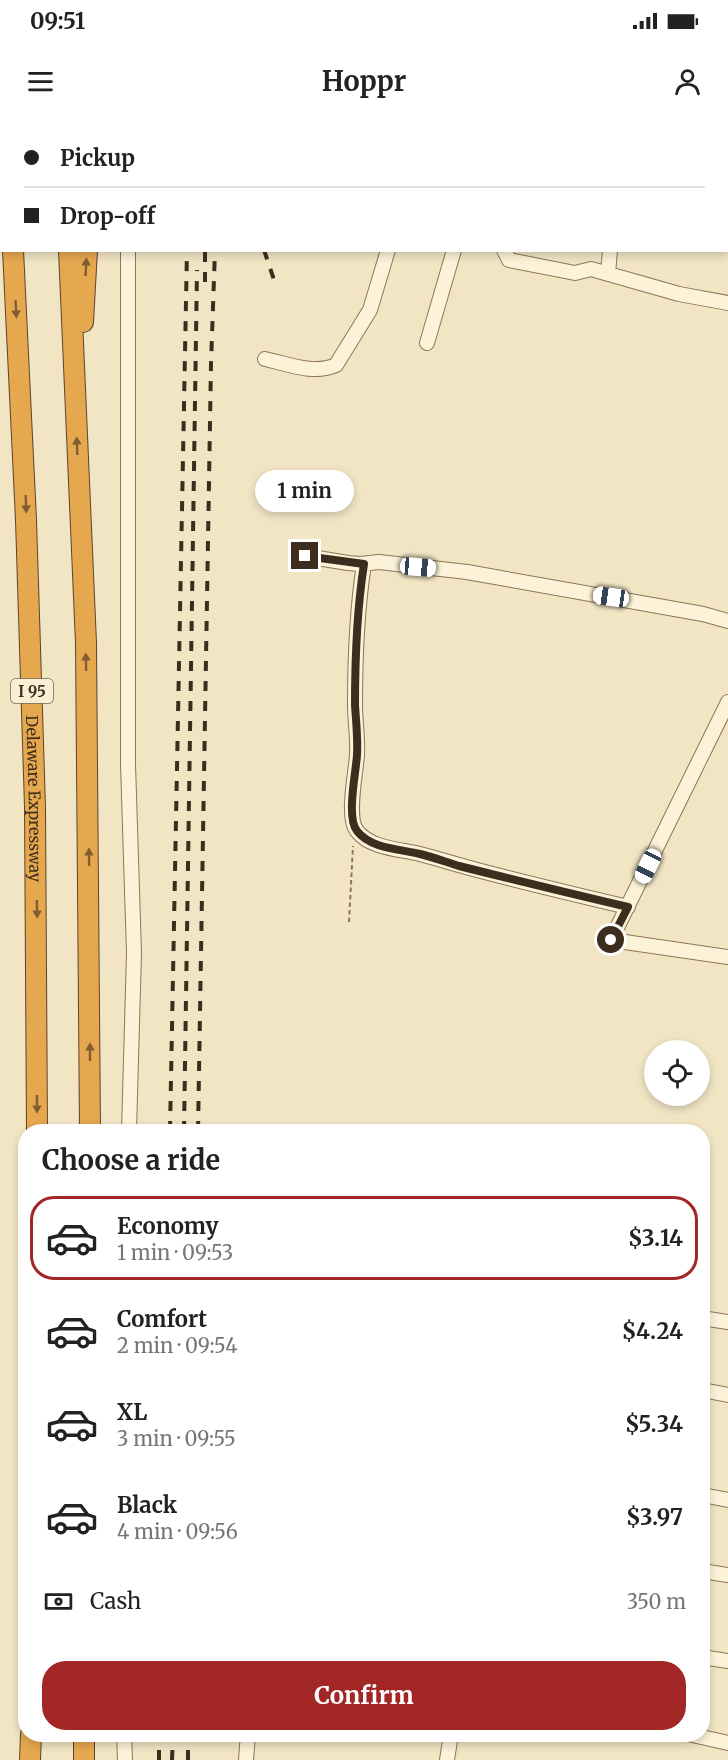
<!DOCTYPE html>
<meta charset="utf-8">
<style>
body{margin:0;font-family:Merriweather,serif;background:#f2f2f2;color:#222;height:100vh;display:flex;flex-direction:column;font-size:22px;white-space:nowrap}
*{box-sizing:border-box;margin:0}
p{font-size:20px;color:#767676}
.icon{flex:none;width:33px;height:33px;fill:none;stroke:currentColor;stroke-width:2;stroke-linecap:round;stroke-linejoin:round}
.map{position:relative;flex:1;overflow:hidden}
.drawer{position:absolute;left:18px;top:1004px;width:692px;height:618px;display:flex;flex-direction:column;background:#fff;border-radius:24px;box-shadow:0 3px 9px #0003}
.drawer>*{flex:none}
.top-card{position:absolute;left:0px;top:0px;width:729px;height:132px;box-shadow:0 3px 9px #0003;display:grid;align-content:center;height:132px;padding:0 24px;background:#fff}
.fabs{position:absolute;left:644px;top:920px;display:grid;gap:12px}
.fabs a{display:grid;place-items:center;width:66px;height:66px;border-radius:50%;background:#fff;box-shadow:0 3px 9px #0003;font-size:30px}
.end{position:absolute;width:27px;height:27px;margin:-14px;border:8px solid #3d2d1e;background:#fff;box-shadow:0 0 0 3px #fff}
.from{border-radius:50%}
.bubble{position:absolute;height:42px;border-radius:21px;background:#fff;box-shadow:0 3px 9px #0003;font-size:20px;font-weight:700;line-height:42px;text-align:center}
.car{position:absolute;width:18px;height:36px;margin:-18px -9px;border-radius:8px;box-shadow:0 0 4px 2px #0007;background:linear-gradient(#fff 24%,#345 0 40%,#fff 0 76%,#345 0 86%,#fff 0)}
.top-card b{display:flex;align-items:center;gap:21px;height:57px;font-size:22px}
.top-card b+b{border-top:2px solid #e0e0e0}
.top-card i{width:15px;height:15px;background:#222}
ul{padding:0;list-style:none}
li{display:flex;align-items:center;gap:18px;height:84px;margin:0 12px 9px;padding:0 12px;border:3px solid transparent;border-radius:24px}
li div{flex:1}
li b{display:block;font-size:22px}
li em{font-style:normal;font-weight:700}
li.current{border-color:#a22624}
li>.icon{width:54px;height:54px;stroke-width:1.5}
h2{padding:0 24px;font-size:27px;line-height:72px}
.pay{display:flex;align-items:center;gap:15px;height:66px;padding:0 24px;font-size:22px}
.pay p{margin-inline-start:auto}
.cta{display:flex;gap:12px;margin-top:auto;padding:12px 24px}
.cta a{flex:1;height:69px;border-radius:24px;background:#a22624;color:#fff;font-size:24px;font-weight:700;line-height:69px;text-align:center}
.status{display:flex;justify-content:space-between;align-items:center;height:42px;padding:0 30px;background:#fff;direction:ltr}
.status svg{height:16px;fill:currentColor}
header{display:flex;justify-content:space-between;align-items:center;height:78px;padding:0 24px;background:#fff;font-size:27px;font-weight:700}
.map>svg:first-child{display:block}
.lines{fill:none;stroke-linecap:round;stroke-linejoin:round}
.minor-casing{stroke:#8e7659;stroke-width:16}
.highway-casing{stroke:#5b442d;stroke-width:22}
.path{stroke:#8e7659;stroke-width:2;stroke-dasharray:4.5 3;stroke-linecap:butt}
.minor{stroke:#fbf2d8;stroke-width:14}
.highway{stroke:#e6a84f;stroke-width:20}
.rail{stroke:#3d2d1e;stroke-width:4;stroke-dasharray:10 10;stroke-linecap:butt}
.oneway{fill:#815e32}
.route{stroke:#3d2d1e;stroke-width:8}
.labels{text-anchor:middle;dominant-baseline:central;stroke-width:4.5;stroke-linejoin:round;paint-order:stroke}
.shield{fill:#f8efd4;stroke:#756755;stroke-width:1.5}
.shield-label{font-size:15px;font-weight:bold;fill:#3d2d1e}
.street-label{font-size:16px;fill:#3d2d1e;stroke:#f8efd4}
</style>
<div class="status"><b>09:51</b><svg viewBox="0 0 49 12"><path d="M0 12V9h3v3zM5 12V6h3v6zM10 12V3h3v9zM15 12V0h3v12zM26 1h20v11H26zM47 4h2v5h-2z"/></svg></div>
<header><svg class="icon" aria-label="menu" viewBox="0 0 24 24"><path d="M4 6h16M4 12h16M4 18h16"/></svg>Hoppr<svg class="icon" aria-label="person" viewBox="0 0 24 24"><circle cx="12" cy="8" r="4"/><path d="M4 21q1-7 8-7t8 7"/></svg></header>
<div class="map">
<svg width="728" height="1640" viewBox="0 0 728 1640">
<rect width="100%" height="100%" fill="#f1e5c4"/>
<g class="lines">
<defs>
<path id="minor" d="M133,2V0
M634,2V0
M669,2V0
M128,130V644L134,833L129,1011
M504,130L509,140L575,153L591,149L679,174L728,183
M608,154L610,130
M427,223L454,130
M265,239C288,244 314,255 336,245L370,190L388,130
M305,436L348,443L360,444L379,442L467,452L703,494L728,501
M364,444C357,489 355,538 355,585C355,601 358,618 357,635C356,652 346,698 357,711C371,729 400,729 420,734C439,739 458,745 477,750C527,763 577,775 628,787
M728,582L611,820L728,837
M702,1198L728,1202
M702,1270L728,1275
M702,1375L728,1380
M702,1451L728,1455
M702,1537L728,1541
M124,1614L125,1640
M688,1614L728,1623
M246,1640L248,1614
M447,1640L451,1614"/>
<g id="highway">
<path d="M8,0V2"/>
<path d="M63,0V2"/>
<path d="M92,2V0"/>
<path d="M0,63L2,73"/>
<path id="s1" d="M13,130L26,400L35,687L37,1011"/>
<path d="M69,130L86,523L90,1011"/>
<path d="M83,202L87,130"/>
<path d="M30,1640L31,1614"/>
<path d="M84,1640V1614"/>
</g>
</defs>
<!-- minor casing -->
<use href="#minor" class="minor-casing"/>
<!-- highway casing -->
<use href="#highway" class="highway-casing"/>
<!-- path -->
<path class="path" d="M349,802L353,726"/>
<!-- minor -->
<use href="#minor" class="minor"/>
<!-- highway -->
<use href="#highway" class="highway"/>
<!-- rail -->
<path class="rail" d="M223,0V2
M188,2V0
M200,2V0
M264,130L274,160
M205,162V130
M170,1011L187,130
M184,1011L197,150
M198,1011L211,244L215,130
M159,1640V1614
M172,1640L173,1614
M188,1640V1614"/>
</g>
<!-- one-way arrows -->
<defs><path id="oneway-solid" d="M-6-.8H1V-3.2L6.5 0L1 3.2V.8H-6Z" transform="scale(1.5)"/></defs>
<g class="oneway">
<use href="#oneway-solid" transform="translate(86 147) rotate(-87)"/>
<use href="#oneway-solid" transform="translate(16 189) rotate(87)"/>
<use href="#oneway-solid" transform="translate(77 326) rotate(-92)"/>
<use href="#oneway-solid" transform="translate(26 384) rotate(88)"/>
<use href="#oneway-solid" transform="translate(86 542) rotate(-91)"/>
<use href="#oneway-solid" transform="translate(89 737) rotate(-91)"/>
<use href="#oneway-solid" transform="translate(37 789) rotate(89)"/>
<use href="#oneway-solid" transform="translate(90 932) rotate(-90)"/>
<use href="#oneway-solid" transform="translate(37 984) rotate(90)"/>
</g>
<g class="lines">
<!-- route -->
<path class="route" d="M305,436L364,444C357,489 355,538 355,585C356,601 358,618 357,635C356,652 346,698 357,711C371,729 400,729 420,734C433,737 446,742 459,746C515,760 572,774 628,787L611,820"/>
</g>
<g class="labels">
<!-- shield labels -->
<rect class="shield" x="11" y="559" width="42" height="24" rx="4.5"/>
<g class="shield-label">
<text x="32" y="571">I 95</text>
</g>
<!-- street labels -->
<g class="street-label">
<text stroke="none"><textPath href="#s1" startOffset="549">Delaware Expressway</textPath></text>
</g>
</g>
</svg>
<div class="fabs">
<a><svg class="icon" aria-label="locate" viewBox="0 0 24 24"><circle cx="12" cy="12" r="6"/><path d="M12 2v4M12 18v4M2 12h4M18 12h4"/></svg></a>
</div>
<i class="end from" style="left:611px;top:820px"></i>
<i class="end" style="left:305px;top:436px"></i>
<div class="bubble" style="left:255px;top:350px;width:99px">1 min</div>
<i class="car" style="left:418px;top:447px;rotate:95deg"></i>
<i class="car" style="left:611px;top:477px;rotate:278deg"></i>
<i class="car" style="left:648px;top:746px;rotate:206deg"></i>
<div class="top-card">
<b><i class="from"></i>Pickup</b>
<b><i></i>Drop-off</b>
</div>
<section class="drawer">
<h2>Choose a ride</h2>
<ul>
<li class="current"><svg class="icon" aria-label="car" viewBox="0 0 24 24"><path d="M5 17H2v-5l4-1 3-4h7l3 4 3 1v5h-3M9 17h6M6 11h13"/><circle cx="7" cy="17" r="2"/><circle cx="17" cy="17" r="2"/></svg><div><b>Economy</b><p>1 min · 09:53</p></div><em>$3.14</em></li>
<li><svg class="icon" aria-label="car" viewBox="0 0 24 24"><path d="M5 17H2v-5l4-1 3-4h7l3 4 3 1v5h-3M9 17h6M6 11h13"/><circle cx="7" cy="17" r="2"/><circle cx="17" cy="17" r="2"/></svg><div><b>Comfort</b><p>2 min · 09:54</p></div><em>$4.24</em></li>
<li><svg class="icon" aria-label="car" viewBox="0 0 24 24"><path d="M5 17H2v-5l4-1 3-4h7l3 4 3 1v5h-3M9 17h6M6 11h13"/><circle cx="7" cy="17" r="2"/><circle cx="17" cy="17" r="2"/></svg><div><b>XL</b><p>3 min · 09:55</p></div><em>$5.34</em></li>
<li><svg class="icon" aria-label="car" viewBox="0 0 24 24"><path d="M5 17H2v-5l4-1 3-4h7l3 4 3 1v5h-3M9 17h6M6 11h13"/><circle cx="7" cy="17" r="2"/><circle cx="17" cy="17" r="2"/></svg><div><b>Black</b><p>4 min · 09:56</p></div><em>$3.97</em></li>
</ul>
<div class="pay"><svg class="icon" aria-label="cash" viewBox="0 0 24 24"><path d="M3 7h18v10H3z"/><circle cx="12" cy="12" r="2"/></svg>Cash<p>350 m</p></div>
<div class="cta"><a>Confirm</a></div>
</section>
</div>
